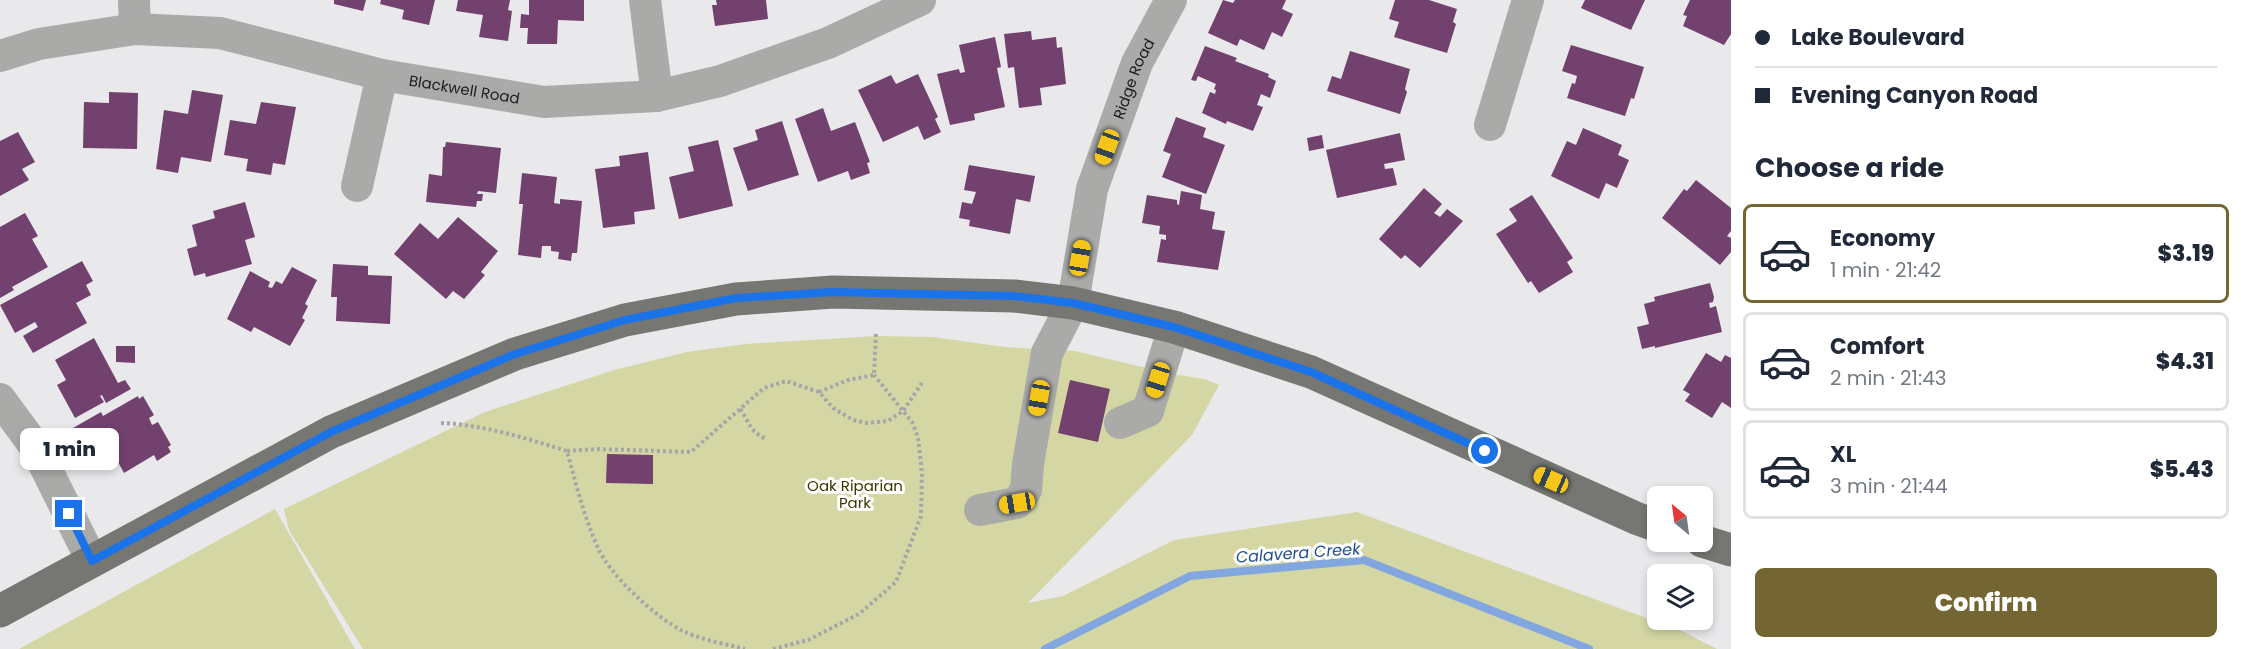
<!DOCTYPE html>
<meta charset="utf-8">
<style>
body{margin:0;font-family:Poppins,sans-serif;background:#f2f2f3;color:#1f2937;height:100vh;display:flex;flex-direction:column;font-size:22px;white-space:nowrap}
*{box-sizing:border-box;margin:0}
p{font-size:20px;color:#747a83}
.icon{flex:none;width:33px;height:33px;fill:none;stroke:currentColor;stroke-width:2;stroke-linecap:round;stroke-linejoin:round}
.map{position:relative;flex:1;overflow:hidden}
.sheet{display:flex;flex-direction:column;background:#fff;width:510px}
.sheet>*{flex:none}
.guide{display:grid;align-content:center;height:132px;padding:0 24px;background:#fff}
.needle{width:39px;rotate:331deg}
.buttons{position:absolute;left:1647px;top:486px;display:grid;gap:12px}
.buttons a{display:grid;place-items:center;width:66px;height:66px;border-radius:9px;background:#fff;box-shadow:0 3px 9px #0003;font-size:30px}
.end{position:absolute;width:27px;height:27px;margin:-14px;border:8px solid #1a73e8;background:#fff;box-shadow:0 0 0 3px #fff}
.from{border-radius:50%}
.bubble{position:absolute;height:42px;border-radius:9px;background:#fff;box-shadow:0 3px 9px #0003;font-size:20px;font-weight:800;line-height:42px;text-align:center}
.car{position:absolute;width:18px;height:36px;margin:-18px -9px;border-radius:8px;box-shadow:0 0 4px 2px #0007;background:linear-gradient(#f5c518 24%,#345 0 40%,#f5c518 0 76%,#345 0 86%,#f5c518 0)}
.guide b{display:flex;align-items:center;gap:21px;height:57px;font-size:22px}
.guide b+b{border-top:2px solid #e0e1e3}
.guide i{width:15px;height:15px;background:#1f2937}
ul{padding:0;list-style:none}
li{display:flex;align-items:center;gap:18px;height:99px;margin:0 12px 9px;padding:0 12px;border:3px solid #e0e1e3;border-radius:9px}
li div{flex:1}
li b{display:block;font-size:22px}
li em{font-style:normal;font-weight:800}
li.selected{border-color:#736633}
li>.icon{width:54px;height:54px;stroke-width:1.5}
h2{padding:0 24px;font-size:27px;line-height:72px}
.action{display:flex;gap:12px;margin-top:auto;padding:12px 24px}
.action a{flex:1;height:69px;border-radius:9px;background:#736633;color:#fff;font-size:24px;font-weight:800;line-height:69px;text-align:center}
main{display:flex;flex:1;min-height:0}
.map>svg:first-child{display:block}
.green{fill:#d4d7a4}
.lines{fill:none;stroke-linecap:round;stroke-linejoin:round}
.stream{stroke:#82a6df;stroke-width:8}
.building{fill:#72416e}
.path{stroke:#a6a6a8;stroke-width:4;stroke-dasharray:3 3;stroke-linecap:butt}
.minor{stroke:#aaaaa9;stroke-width:32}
.major{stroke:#767673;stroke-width:33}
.route{stroke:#1a73e8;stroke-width:8}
.labels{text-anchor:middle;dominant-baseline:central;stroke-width:6;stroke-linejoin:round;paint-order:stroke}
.street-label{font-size:15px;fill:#202021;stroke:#fff}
.park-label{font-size:15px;fill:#383800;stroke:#fff}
.water-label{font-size:16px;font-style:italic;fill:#244f93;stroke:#fff}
</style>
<main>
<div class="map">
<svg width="1731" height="649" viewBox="0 0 1731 649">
<rect width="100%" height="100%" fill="#e9e9ec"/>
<!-- green -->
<path class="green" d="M876,336L933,337L1005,347L1075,351L1172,374L1204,379L1219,385L1192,435L1028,603L1063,596L1174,540L1357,512L1682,631L1717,649H363L289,530L284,509L485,412L614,370L687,352L745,344Z
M275,509L355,649H19Z"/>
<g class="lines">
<!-- stream -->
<path class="stream" d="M1045,649L1190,576L1364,560L1589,649"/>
</g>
<!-- building -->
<path class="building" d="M334,0H366L363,11L334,4Z
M381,0H435L429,25L402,19L404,10L380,4Z
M458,0H510L508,10L512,11L508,41L479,37L483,15L456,11Z
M529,0H584V21L558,20L557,44H527L528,28H520L521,14L529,15Z
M716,0H766L768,19L715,26L712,5H717Z
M1223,0L1233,3L1235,0H1286L1282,9L1293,14L1282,37L1272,32L1264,50L1240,39L1237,46L1208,33Z
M1395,0H1429L1457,9L1453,22L1456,24L1447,53L1394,37L1399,22L1389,19Z
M1585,0H1645L1631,30L1581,8Z
M1690,0H1731V34L1724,45L1683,26L1687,16L1683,15Z
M1031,31L1032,40L1056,37L1057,48L1062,47L1066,84L1040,88L1042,105L1019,108L1014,67L1008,68L1004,34Z
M995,37L1001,67L997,68L1005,107L974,114L975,120L950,125L937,74L959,69L960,73L965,72L959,45Z
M1571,45L1644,67L1634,99L1631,98L1625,116L1567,98L1572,83L1575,84L1577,76L1562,71Z
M1205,46L1237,58L1235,61L1269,74L1268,77L1276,81L1270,98L1261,94L1257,105L1263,107L1253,131L1227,121L1226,124L1202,113L1210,92L1215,94L1216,90L1214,89L1216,84L1198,76L1196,81L1191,80Z
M1350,51L1410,69L1405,89L1407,92L1400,114L1327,91L1332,76L1341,79Z
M918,74L938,117L935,119L941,132L924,140L918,126L883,142L858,90L891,75L896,84Z
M192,90L223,95L211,162L181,157L178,173L156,169L164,110L188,114Z
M109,92L138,93L137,149L83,148L84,102L109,103Z
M261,102L296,107L285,165L273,163L271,175L246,171L248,159L224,155L230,120L256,124Z
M823,108L831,131L855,122L870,162L867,163L870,173L851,180L848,171L818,182L795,119Z
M1176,117L1206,128L1203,137L1225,145L1206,194L1162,177L1171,154L1163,151Z
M782,121L799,175L748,191L733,148L758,140L755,130Z
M1583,128L1622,145L1618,155L1629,160L1617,188L1606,183L1599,199L1551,176L1567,141L1576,145Z
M18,132L35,162L22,169L29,180L0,196V141Z
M1400,133L1405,160L1384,164L1385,169L1393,168L1397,185L1337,198L1326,150Z
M1322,135L1324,148L1309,151L1307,138Z
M718,140L733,206L679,219L669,177L694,171L688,147Z
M446,142L501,148L496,193L478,191L477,194H483L482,201H477L476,207L426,202L429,174L442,176L443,147H445Z
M648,152L655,209L634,212L635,224L603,228L595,169L620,166L619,156Z
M969,165L1035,176L1030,202L1016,199L1010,234L969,226L970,220L959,218L962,202L972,204L976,192L964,190Z
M522,173L557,177L554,203L560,204V199L582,201L577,253H572L571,261L558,259L559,252L551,251V246H542L541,258L518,255L523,204H519Z
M1696,180L1731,208V231L1727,236L1731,238V252L1720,265L1662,218L1684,189L1687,191Z
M1424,188L1442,204L1434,213L1440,217L1447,209L1463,221L1420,268L1405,255L1401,259L1379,239Z
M1181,191L1202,195L1200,209L1215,212L1212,229L1225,231L1218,270L1157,262L1161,239L1166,240V235L1159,234L1160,226L1142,223L1147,195L1177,200V204L1179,205Z
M1532,195L1573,258L1567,262L1573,272L1539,293L1531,281L1528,283L1496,234L1517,221L1509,209Z
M245,202L255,237L245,240L252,264L206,277L205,273L194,276L187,249L197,246L192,225L215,218L213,211Z
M25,213L38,236L32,239L48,267L12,287L14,290L0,298V227Z
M458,217L498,251L481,272L485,275L464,299L453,291L446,299L394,254L420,223L438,239Z
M82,261L93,281L86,285L91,295L76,303L87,323L33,353L23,336L38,327L35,322L15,333L0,305Z
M333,264L368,266V275L392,276L390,324L336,321L337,297H331Z
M292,267L317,280L305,304L308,306L302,318L305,320L290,346L254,327L251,332L227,319L250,271L270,282L268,287L272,288L276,281L282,284Z
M1710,283L1714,297L1713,302L1709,303L1710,308L1716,306L1722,332L1655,348V346L1642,349L1637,327L1649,324L1644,304L1655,301L1654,297Z
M94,338L118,383L125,380L131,389L106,403L102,395L100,396L104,402L75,418L57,385L66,380L55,360Z
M116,346H135V363L116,362Z
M1706,353L1721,362L1725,355L1731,358V408L1722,402L1712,418L1685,401L1690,394L1683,390Z
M1070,380L1110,389L1098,442L1058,433Z
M138,396L139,399L143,396L154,415L149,418L152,425L158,422L171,445L168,447L171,452L157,461L154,455L124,473L113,453L117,451L113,444L91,458L73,428L101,412L103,416Z
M607,454L653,455V484L606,483Z"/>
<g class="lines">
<!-- path -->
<path class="path" d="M819,392L848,380L874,375L876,332
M740,409C751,424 748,430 766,439
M441,423C485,425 525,438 567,451C576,484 584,517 598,548C610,575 656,618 683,631C702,640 725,644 745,649
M567,451L598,449L691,452L764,388L786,381L819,392L833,408L853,420L867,423L888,421L903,411L922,383
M773,649L808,640L859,614L896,582L921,516L922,473L918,437L912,422L874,375"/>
<!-- minor -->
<g class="minor">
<path d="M134,0L135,29"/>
<path d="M645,0L657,96"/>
<path id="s1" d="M0,56L39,44L135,29L220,33L382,75L544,102L657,96L720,81L828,43L920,0"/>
<path d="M1490,125L1528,0"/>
<path d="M357,186L382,75"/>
<path d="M0,399L36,448L92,561"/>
<path d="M1120,423L1148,411L1174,327"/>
<path id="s2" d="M980,510L1017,503L1026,490L1028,464L1047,353L1073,303L1092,189L1137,63L1171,0"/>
</g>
<!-- major -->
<path class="major" d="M1702,541L1731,550
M0,611L331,432L515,354L625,320L736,299L833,292L1014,296L1073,303L1174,327L1311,372L1638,519L1658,526"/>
</g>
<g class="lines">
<!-- route -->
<path class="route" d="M69,514L92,561L331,432L515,354L625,320L736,298L833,292L1014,296L1073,303L1174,327L1311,372L1485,451"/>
</g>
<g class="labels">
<!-- street labels -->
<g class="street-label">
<text stroke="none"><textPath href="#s2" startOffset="482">Ridge Road</textPath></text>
<text stroke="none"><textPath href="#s1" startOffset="474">Blackwell Road</textPath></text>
</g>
<!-- park labels -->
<g class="park-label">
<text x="855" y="485">Oak Riparian<tspan x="855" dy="17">Park</tspan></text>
</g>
<!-- water labels -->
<g class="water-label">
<text transform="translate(1298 553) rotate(-4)">Calavera Creek</text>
</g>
</g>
</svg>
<div class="buttons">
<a><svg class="needle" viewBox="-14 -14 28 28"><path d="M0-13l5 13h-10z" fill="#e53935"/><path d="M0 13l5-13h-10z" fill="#747a83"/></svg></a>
<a><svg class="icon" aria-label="layers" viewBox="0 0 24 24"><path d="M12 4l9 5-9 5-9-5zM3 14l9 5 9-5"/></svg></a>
</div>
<i class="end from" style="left:1485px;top:451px"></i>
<i class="end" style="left:69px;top:514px"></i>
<div class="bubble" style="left:20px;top:428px;width:99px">1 min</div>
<i class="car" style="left:1107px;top:147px;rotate:200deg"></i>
<i class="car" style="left:1080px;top:258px;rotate:10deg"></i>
<i class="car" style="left:1158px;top:380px;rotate:197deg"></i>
<i class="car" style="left:1039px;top:398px;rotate:190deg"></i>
<i class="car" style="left:1551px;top:480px;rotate:294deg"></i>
<i class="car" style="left:1017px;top:503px;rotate:260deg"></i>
</div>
<section class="sheet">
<div class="guide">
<b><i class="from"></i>Lake Boulevard</b>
<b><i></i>Evening Canyon Road</b>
</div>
<h2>Choose a ride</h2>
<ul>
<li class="selected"><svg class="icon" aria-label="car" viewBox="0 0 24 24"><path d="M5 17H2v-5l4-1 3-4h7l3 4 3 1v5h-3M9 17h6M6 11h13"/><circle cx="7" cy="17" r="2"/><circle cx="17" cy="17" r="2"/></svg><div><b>Economy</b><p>1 min · 21:42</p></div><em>$3.19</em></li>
<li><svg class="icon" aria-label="car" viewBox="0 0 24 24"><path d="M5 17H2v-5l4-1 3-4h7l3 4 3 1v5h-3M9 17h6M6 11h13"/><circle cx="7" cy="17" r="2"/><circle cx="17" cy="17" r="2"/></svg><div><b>Comfort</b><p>2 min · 21:43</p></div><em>$4.31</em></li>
<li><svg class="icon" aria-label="car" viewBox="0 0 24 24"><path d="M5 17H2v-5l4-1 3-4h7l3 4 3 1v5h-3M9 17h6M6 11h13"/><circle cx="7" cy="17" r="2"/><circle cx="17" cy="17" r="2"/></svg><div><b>XL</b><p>3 min · 21:44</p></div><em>$5.43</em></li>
</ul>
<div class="action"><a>Confirm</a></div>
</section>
</main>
